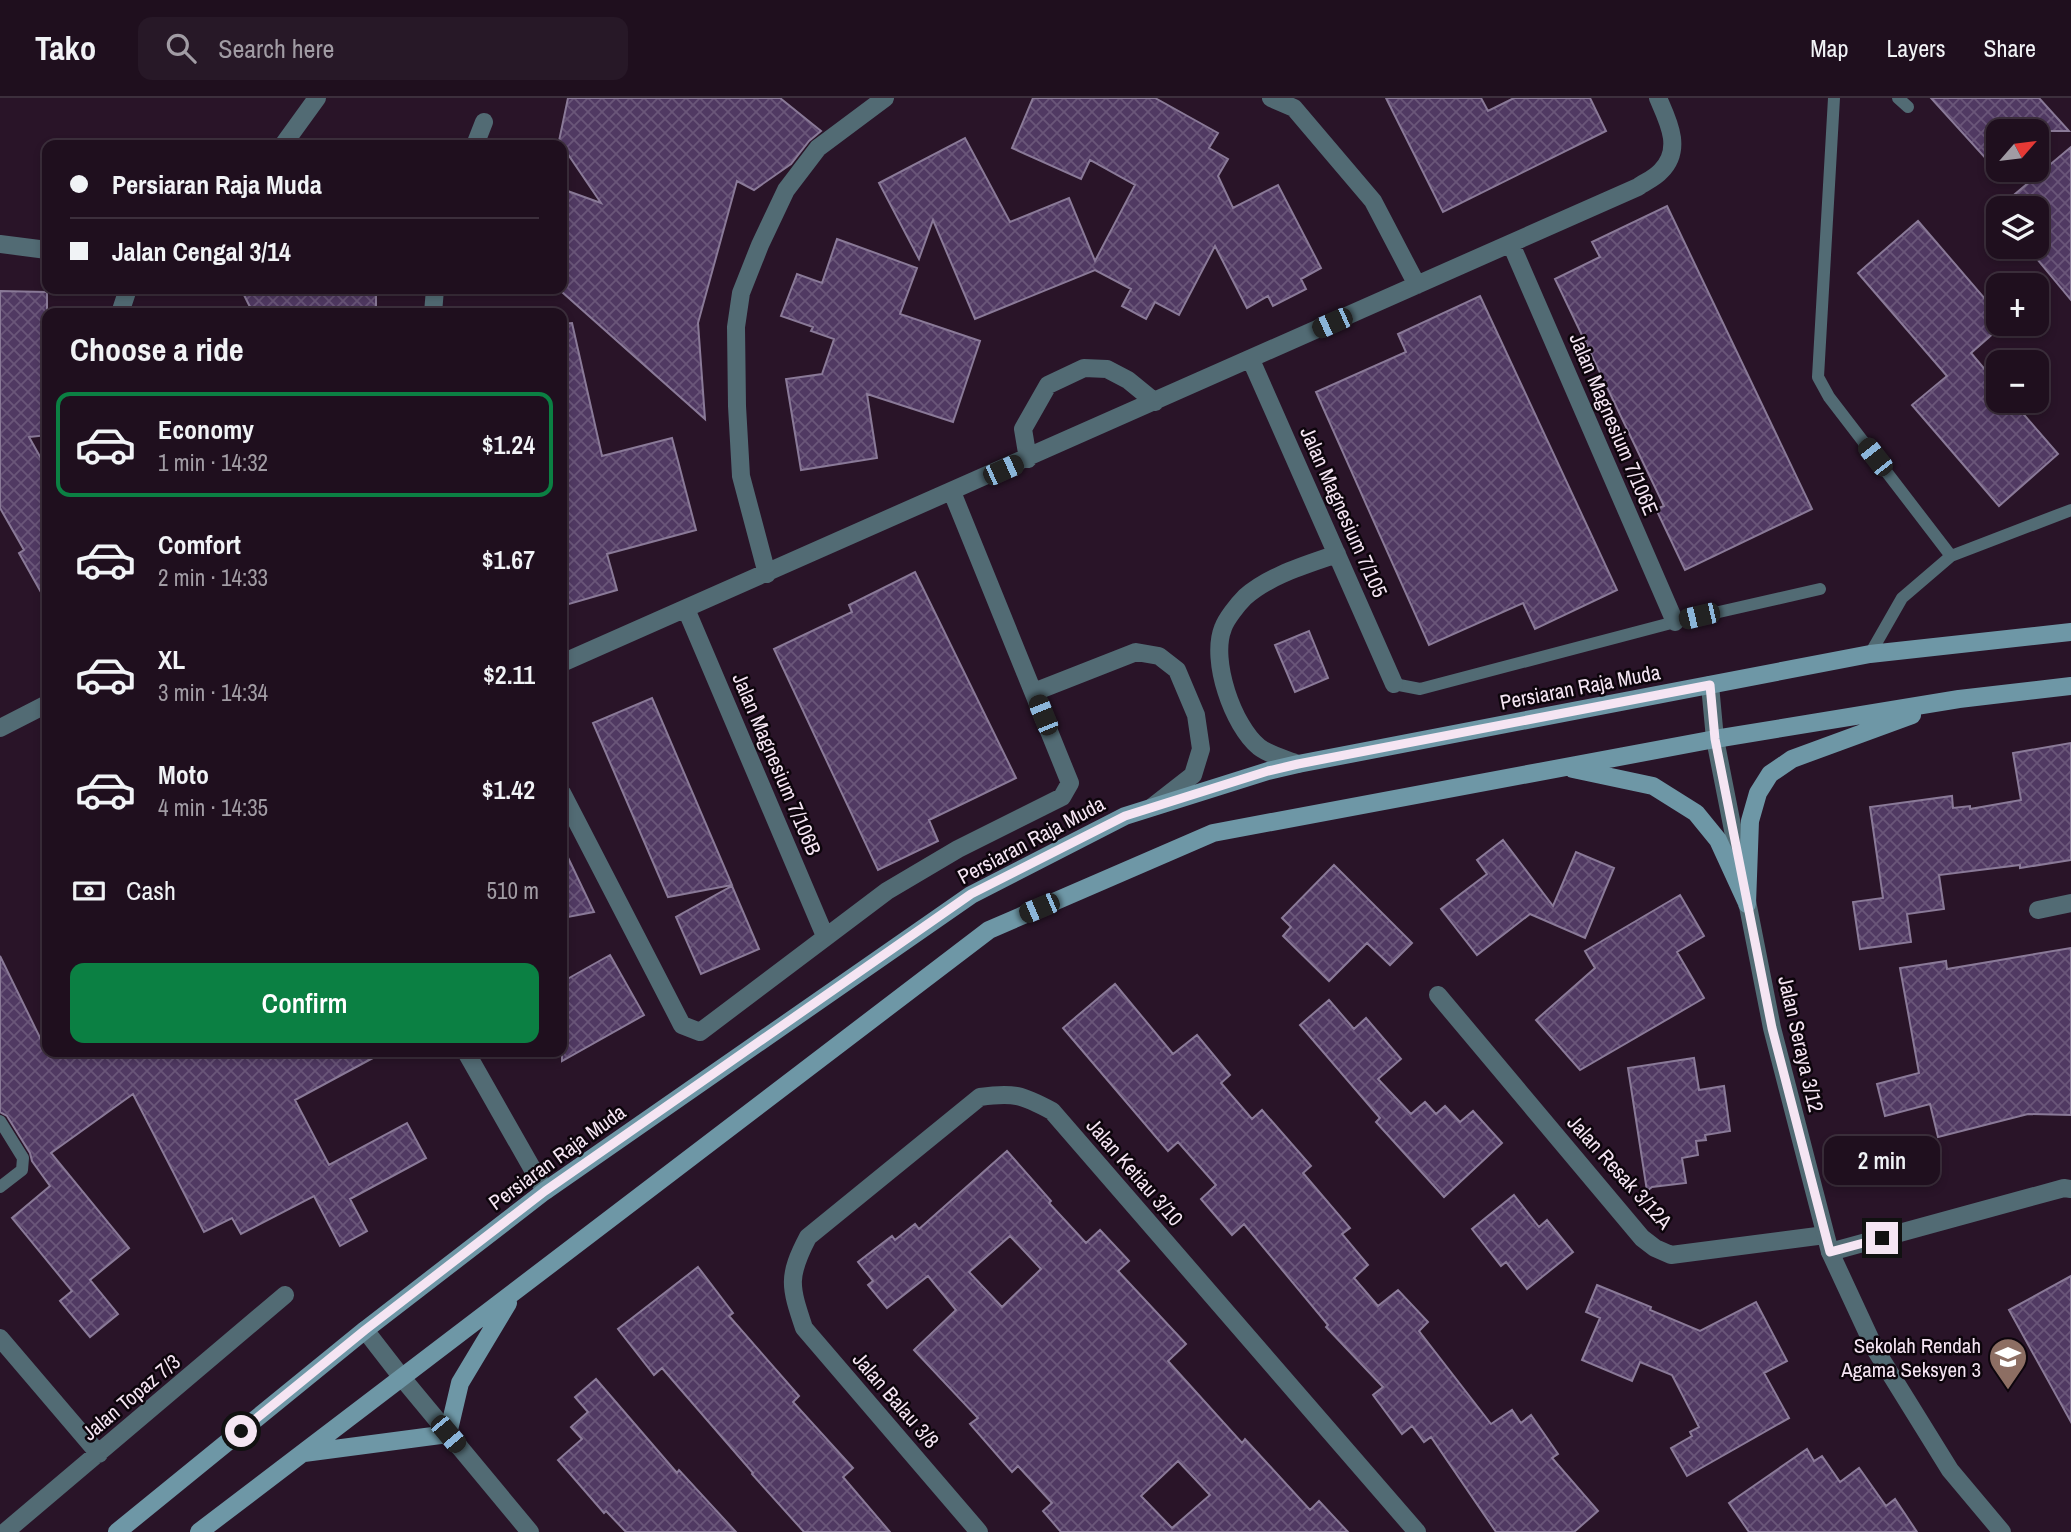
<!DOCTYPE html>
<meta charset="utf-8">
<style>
body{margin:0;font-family:"Archivo Narrow",sans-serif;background:#271827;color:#f1f3f6;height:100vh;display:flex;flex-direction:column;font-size:26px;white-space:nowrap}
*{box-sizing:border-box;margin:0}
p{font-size:23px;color:#a19ca4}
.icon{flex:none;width:38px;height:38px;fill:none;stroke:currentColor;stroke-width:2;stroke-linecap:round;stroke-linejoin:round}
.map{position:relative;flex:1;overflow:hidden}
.sheet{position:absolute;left:42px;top:210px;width:525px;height:749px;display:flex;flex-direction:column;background:#1f0f1e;border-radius:14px;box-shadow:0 4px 10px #0003,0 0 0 2px #3c2f3c}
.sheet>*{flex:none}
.top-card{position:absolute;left:42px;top:42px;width:525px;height:154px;border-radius:14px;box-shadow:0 4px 10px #0003,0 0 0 2px #3c2f3c;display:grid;align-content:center;height:154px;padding:0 28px;background:#1f0f1e}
.needle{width:46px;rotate:62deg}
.tools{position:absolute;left:1986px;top:21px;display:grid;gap:14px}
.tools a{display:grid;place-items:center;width:63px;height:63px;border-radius:14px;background:#1f0f1e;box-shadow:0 4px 10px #0003,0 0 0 2px #3c2f3c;font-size:35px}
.end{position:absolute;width:32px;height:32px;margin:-16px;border:9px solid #f5e5f3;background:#111;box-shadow:0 0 0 4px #111}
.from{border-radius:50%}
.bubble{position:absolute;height:49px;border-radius:14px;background:#1f0f1e;box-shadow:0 4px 10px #0003,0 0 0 2px #3c2f3c;font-size:23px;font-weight:600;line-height:49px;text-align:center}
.car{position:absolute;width:21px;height:42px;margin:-21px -10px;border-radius:9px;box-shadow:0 0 5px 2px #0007;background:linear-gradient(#222 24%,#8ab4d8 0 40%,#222 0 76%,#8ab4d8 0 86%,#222 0)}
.top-card b{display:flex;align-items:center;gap:24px;height:66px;font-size:26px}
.top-card b+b{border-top:2px solid #3c2f3c}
.top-card i{width:18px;height:18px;background:#f1f3f6}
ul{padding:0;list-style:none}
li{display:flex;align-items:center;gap:21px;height:105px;margin:0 14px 10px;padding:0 14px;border:4px solid transparent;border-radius:14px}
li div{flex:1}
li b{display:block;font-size:26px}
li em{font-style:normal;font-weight:600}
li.active{border-color:#0b8043}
li>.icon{width:63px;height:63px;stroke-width:1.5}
h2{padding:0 28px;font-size:32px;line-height:84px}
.pay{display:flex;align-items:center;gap:18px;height:77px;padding:0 28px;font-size:26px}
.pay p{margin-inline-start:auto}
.primary-button{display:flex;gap:14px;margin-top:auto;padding:14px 28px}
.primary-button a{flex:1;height:80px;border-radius:14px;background:#0b8043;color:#fff;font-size:28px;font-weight:600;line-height:80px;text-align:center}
header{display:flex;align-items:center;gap:42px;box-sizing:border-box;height:98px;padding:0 35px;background:#1f0f1e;border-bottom:2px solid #3c2f3c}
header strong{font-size:33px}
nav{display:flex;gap:38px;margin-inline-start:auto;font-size:24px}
.search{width:490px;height:63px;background:#271827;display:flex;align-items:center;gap:18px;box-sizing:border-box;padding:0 24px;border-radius:14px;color:#a19ca4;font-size:26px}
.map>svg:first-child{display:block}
.building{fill:url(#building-cross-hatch);stroke:#8a7a98;stroke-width:2;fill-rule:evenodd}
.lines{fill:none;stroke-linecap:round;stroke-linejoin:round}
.service{stroke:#526b74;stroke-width:12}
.minor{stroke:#526b74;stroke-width:18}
.tertiary{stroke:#526b74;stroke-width:18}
.secondary{stroke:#6e97a6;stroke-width:18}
.route{stroke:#f5e5f3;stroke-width:9}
.labels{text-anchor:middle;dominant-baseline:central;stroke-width:5;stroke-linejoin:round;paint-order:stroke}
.street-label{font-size:21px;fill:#f5e5f3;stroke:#0d050c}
.poi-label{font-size:21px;fill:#f5e5f3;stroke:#0d050c;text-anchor:end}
</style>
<header>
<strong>Tako</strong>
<div class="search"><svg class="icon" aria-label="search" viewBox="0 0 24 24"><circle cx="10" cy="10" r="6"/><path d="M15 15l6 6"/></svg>Search here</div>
<nav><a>Map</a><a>Layers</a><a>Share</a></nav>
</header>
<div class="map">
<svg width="2071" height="1434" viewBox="0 0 2071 1434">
<defs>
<pattern id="building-cross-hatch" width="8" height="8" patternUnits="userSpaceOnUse" patternTransform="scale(1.75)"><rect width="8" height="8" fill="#503962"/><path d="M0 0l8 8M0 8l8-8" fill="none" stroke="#6a5679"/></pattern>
</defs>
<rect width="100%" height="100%" fill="#291428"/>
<!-- building -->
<path class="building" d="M568,0H780L821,33L809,43L791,66L754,92L737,83L698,225L705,321L562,194V91L601,105L559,43Z
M1033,0H1155L1218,35L1209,50L1228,61L1218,78L1233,110L1278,87L1321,170L1301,181L1306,191L1273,208L1268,198L1247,210L1215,148L1179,217L1155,204L1146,221L1122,208L1131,191L1095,172L975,221L933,122L919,161L879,85L965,40L1010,124L1069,100L1095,163L1135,87L1090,62L1081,81L1012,50Z
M1386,0H1481L1488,13L1514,0H1590L1606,33L1443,114Z
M1931,0H2039L2069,33H1998V74Z
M2071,49V202L2027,149H2037V110H1998V115L1996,112Z
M1667,108L1812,411L1685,472L1656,411L1664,408L1555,181L1600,159L1592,144Z
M1918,123L1998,216V226H2004L1971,255L1998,287V303H2012L2058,356L1999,408L1912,307L1947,278L1858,175Z
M837,141L917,170L900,216L980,243L953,324L867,296L877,360L801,372L786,281L822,276L834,241L811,233L813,229L781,218L797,176L822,185Z
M241,191H376V215H253Z
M0,193L47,194V337L29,339L47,371V505L19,455L24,452L0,410Z
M1480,198L1617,492L1535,531L1523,505L1429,547L1316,294L1406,254L1398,236Z
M572,225L602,358L672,340L696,432L607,456L617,492L562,508V226Z
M915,474L1016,680L929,722L938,743L878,772L774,551L852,514L849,507Z
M1309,533L1328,580L1295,594L1275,547Z
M652,600L732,787L668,799L593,625Z
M2071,645V762L2020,770V767L1939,777L1944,811L1907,816L1911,844L1860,851L1853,804L1883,800L1870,709L1952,698L1953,710L1970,708V711L2021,702L2013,655Z
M1503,742L1553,808L1576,754L1614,770L1585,840L1530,816L1477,857L1441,811L1487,776L1477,762Z
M562,747L594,814L562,820Z
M1334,767L1412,845L1390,867L1367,845L1329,883L1283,838L1291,829L1282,820Z
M732,788L759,851L701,876L676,819Z
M1680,797L1704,838L1677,854L1704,900L1580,972L1536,922L1595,870L1585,853Z
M2071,850V1017L2028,1016L1938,1039L1930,1006L1885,1018L1877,986L1919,975L1900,870L1946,863L1947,871Z
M610,857L644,917L562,963V884Z
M0,858L47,954H384L295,1002L329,1067L407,1025L426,1060L350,1101L367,1133L340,1148L314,1098L241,1136L232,1120L204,1134L133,996L51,1055L129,1150L90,1182L118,1216L90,1239L60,1203L72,1193L12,1120L50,1088L32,1063L30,1055L7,1018L0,1014Z
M1115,886L1173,956L1197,937L1230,977L1221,985L1252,1021L1262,1012L1311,1068L1303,1075L1350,1130L1342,1136L1368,1167L1354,1180L1378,1208L1398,1192L1428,1224L1419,1233L1491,1326L1512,1312L1521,1325L1531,1317L1558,1356L1552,1360L1598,1413L1574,1434H1496L1431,1339L1424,1344L1412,1328L1402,1336L1373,1297L1383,1289L1326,1229L1328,1227L1244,1126L1232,1137L1201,1101L1216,1087L1178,1044L1168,1053L1063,930Z
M1329,902L1354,931L1366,920L1401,961L1378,981L1411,1016L1425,1004L1436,1016L1445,1008L1460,1024L1473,1013L1502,1045L1444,1099L1376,1024L1380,1020L1300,927Z
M1694,960L1699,992L1724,988L1730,1033L1705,1037L1706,1042L1696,1043L1698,1057L1682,1060L1686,1085L1652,1089L1647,1093L1628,970Z
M1007,1053L1051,1103L1049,1105L1086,1145L1100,1132L1129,1163L1118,1173L1186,1246L1168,1263L1242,1345L1245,1341L1310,1412L1319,1403L1348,1434H1061L1043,1413L1052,1405L1018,1368L1012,1374L970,1326L978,1320L914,1252L956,1212L928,1178L887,1210L868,1187L873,1183L858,1164L892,1138L895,1142L915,1126L919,1131ZM1010,1138L1041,1171L1002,1209L969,1174ZM1178,1363L1210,1397L1172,1430L1141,1398Z
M1514,1097L1539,1129L1547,1122L1573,1154L1527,1191L1506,1164L1501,1168L1472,1131Z
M698,1169L733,1215L729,1218L799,1298L793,1304L853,1370L843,1379L890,1434H804L752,1376L753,1375L662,1270L654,1277L618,1231Z
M2071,1178V1324L2009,1212Z
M1597,1187L1651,1209L1650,1212L1700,1233L1756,1204L1787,1263L1764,1275L1789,1320L1687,1378L1671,1350L1692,1338L1690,1334L1699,1329L1672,1277L1640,1264L1632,1283L1582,1262L1600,1220L1586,1214Z
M596,1281L677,1375L679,1372L736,1434H626L606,1413L604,1415L558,1362L582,1341L571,1329L588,1314L575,1299Z
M1807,1351L1814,1363L1822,1358L1840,1384L1859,1370L1886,1408L1895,1401L1917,1434H1749L1729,1405Z"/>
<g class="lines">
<!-- service -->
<path class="service" d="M1834,0L1818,279L1829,299L1951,458L1902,500L1870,556
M1898,0L1908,9
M1951,458L2071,412
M1394,586L1420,591L1675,524L1820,491
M0,1023L23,1060L22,1072L0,1089"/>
<!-- minor -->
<path class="minor" d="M1271,0L1294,10L1373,103L1417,187
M475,47L484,24
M0,146L47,152
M1511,146L1675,524
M433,215L435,191
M1251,262L1394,586
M1028,361L1023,331L1048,287L1084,270L1107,271L1128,282L1155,304
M767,476L741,378L737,308L736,229L741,195L760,147L786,92L818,50L885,0
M686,511L825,838
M562,565L1638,89C1645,84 1655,80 1661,73C1683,51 1668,23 1658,0
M1034,594L1136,554L1159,558L1177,572L1196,617L1201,651L1193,677L1152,709
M0,630L47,606
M1298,666C1286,661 1269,657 1259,649C1233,628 1210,562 1223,530C1226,521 1238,506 1245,499C1270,477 1306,467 1337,456
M562,695L682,927L700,934L887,793L958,751L1062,699L1070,685L952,394
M2038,812L2071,805
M1438,897L1642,1140L1655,1150L1671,1157L1825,1137
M1830,1154L2064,1090L2071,1091
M365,1232L403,1281L530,1434
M0,1240L99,1356
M5,1434L285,1197
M979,1434L804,1230C790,1188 787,1179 808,1139L980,999C1014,994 1022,997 1052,1013L1417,1434"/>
<!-- tertiary -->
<path class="tertiary" d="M283,47L317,0
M120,215L128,191
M1710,587L1715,641L1772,930L1830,1154L1875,1251L1950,1372L2002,1434
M466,954L545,1093"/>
<!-- secondary -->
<path class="secondary" d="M1573,671L1653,688L1696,715L1718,742L1746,803
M1747,806L1750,723L1758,695L1770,676L1792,661L1912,617
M304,1355L448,1336L460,1285L508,1205
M117,1434L365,1232L545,1093L971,797L1125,718L1268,673L1298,666L1870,556L2071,534
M199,1434L989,832L1213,735L1715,641L1959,601L2071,588"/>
</g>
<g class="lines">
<!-- route -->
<path class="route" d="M241,1333L365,1232L545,1093L971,796L1125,718L1268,673L1298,666L1710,587L1715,641L1772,930L1830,1154L1882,1140"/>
</g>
<!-- icons -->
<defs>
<symbol id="school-pin" viewBox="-11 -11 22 30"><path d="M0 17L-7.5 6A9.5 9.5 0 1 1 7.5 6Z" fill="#8d6e63" stroke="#0d050c"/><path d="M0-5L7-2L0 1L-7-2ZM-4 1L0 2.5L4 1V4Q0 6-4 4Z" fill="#fff"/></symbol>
</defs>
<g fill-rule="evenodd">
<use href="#school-pin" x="1986" y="1237" width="44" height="60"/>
</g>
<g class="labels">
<!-- street labels -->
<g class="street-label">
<text transform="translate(1614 326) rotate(67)">Jalan Magnesium 7/106E</text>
<text transform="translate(1344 414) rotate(66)">Jalan Magnesium 7/105</text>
<text transform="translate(1580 589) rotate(-11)">Persiaran Raja Muda</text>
<text transform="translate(777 666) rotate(67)">Jalan Magnesium 7/106B</text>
<text transform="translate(1031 742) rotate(-28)">Persiaran Raja Muda</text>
<text transform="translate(1801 946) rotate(77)">Jalan Seraya 3/12</text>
<text transform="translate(557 1059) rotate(-36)">Persiaran Raja Muda</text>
<text transform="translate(1135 1074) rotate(49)">Jalan Ketiau 3/10</text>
<text transform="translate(1620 1074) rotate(48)">Jalan Resak 3/12A</text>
<text transform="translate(131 1299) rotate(-40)">Jalan Topaz 7/3</text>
<text transform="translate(896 1302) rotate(49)">Jalan Balau 3/8</text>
</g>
<!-- poi labels -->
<g class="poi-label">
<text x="1981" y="1247">Sekolah Rendah<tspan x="1981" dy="24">Agama Seksyen 3</tspan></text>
</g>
</g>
</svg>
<div class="tools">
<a><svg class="needle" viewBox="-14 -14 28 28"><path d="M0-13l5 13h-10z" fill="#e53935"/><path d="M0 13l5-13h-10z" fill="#a19ca4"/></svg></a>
<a><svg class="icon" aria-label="layers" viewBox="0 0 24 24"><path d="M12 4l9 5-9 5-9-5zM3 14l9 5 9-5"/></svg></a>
<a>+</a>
<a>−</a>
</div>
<i class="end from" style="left:241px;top:1333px"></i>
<i class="end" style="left:1882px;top:1140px"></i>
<div class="bubble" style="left:1824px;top:1038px;width:116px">2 min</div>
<i class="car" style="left:1332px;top:225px;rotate:246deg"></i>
<i class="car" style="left:1875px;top:359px;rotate:322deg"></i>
<i class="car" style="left:1003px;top:372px;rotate:66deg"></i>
<i class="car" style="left:1699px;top:518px;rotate:257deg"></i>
<i class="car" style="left:1043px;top:617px;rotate:338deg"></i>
<i class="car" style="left:1039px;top:810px;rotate:247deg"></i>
<i class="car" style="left:448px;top:1336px;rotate:140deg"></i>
<div class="top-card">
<b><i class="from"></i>Persiaran Raja Muda</b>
<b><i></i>Jalan Cengal 3/14</b>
</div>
<section class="sheet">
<h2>Choose a ride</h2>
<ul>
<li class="active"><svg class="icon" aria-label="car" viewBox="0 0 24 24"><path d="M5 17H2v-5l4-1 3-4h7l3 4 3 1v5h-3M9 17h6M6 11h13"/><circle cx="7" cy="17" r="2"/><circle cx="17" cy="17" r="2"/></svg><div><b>Economy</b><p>1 min · 14:32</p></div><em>$1.24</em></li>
<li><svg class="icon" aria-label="car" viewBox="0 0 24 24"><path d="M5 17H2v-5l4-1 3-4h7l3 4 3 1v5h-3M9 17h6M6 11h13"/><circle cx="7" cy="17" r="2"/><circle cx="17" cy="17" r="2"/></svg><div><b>Comfort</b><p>2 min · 14:33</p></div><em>$1.67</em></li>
<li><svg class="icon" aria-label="car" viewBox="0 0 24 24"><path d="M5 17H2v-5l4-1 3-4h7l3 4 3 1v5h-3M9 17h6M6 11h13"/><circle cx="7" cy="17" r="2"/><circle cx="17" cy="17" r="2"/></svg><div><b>XL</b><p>3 min · 14:34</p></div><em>$2.11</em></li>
<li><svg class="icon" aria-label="car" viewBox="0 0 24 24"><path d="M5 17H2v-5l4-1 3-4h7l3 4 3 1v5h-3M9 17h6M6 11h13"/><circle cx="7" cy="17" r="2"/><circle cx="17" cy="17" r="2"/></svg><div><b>Moto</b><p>4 min · 14:35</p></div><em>$1.42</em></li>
</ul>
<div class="pay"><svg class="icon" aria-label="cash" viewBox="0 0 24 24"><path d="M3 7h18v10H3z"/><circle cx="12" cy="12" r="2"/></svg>Cash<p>510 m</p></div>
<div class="primary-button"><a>Confirm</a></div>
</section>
</div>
